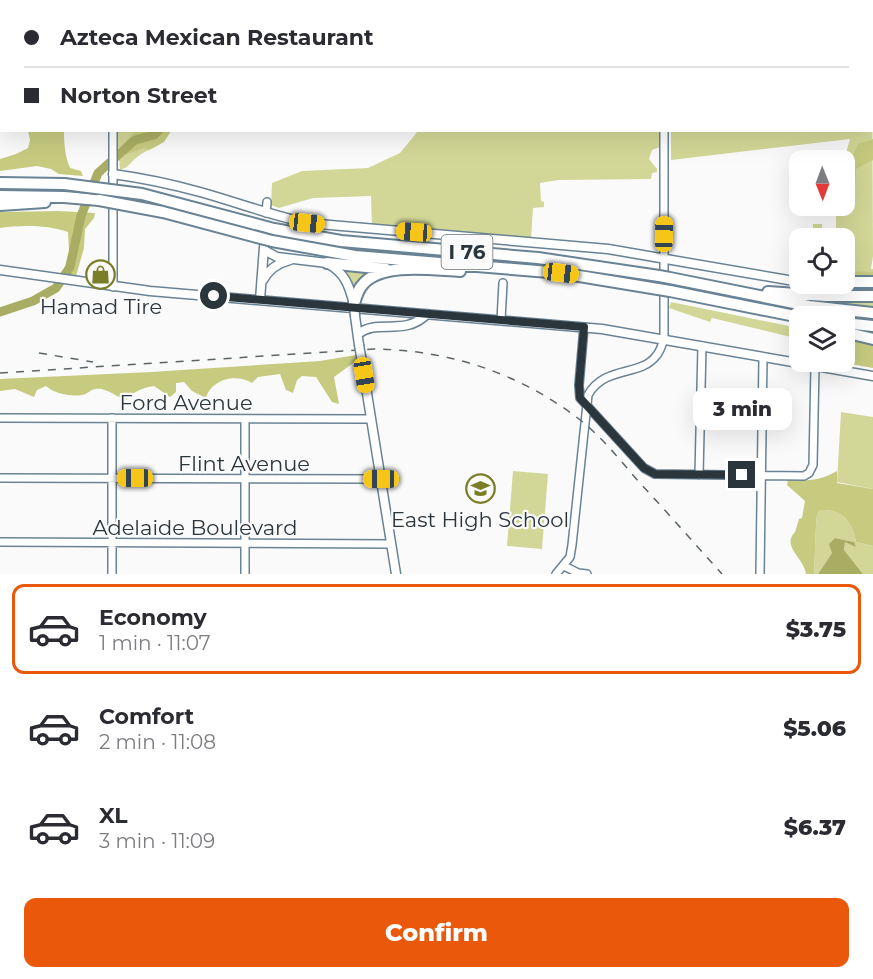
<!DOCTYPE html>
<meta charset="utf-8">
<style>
body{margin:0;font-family:Montserrat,sans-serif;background:#f7f7f7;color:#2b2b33;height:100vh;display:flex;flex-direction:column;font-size:22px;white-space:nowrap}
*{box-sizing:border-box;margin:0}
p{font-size:20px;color:#7c7c81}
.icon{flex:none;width:33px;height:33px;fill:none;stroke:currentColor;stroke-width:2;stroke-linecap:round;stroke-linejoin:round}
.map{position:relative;height:574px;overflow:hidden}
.details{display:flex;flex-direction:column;background:#fff;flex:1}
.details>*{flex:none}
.banner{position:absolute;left:0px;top:0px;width:873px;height:132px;box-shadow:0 6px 24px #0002;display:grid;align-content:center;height:132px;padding:0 24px;background:#fff}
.needle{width:39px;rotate:179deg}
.tools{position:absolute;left:789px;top:150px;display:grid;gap:12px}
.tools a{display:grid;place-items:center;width:66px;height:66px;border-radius:12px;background:#fff;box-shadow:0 6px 24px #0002;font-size:30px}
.end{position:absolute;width:27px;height:27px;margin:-14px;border:8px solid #2a353c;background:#fff;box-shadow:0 0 0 3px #fff}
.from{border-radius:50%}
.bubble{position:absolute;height:42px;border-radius:12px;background:#fff;box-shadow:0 6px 24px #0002;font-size:20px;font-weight:800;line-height:42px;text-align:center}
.car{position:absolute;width:18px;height:36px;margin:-18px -9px;border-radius:8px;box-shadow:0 0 4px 2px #0007;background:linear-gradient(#f5c518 24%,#345 0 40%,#f5c518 0 76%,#345 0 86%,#f5c518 0)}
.banner b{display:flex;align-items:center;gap:21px;height:57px;font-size:22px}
.banner b+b{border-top:2px solid #e1e1e2}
.banner i{width:15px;height:15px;background:#2b2b33}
ul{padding:10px 0 0;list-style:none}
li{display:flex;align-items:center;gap:18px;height:90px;margin:0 12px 9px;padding:0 12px;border:3px solid transparent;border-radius:12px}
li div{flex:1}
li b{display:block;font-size:22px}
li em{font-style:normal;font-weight:800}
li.selected{border-color:#ea580c}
li>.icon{width:54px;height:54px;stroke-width:1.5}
.action{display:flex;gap:12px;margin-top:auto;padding:12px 24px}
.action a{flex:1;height:69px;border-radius:12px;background:#ea580c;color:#fff;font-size:24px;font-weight:800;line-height:69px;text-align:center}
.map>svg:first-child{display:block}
.green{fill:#d2d797}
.forest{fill:#c6cb80}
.water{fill:#a9ad63}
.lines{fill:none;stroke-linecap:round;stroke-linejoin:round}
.stream{stroke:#a9ad63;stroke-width:1.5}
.river{stroke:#a9ad63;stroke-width:9}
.minor-casing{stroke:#698394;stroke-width:10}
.major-casing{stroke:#698394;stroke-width:11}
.highway-casing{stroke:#698394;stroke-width:14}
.minor{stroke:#fff;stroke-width:7}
.major{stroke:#fff;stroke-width:8}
.highway{stroke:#fff;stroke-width:10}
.rail{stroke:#5b6469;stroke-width:1.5;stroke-dasharray:8 8;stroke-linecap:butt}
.major-bridge-casing{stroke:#698394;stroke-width:11;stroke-linecap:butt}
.highway-bridge-casing{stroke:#698394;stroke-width:14;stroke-linecap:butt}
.major-bridge{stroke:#fff;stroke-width:8}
.highway-bridge{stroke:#fff;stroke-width:10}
.route{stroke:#2a353c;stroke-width:8}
.labels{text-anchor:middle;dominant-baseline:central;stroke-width:4.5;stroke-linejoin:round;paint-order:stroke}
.shield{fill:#fafafa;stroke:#687075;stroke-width:1.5}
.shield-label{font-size:20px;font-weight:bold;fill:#2a353c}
.poi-label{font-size:21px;fill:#2a353c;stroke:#fafafa}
.street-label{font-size:21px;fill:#2a353c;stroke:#fafafa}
</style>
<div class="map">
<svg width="873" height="574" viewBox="0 0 873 574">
<rect width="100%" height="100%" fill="#fafafa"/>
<!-- green -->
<path class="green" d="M116,0H661L116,2Z
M872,50L873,256L871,269H873V279L845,280L844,238H813V224H822V229H836V206H844L845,157L850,139L671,160V131L872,130Z
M117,131H171C160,150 150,146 136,158C129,164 129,167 120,170Z
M418,131H660V147L652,150L649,159L657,169V172L652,173L651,179L558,180L540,183L541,201L544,202V207L533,208L531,239L372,226L371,196L313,198L279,208L271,205L272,183L302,171L368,168L400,153Z
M338,266L376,270L354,295Z
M873,299V307L823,302V300Z
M671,302L799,328V339L712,318L710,322L669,308Z
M841,412L873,417V489L837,482Z
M513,471L548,474L542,549L507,546Z
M821,510C842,509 853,522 856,542L873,546V574H863L844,550L845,542H854L835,538L832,553L818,574H814L816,526L817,514Z"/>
<!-- forest -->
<path class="forest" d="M28,131H64C64,144 65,156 70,168L81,171L83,176L59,174L51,169L37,166L0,171V159L16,154L28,148L30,140Z
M135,131V130L171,131L164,142L149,150L144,148L124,155L121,147Z
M873,139V160L856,169L853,212L848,213L843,209V207L844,206L848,166L858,144Z
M59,211L95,213L94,218L85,229L84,248L76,276L63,274L69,251L68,232C47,225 22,225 0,228V212Z
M845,271L873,272V279L845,280Z
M845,337L873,343V368L839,362H844Z
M356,355V361L334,377L339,404L332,402L316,377L302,376L297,380L293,393L286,390L280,374L258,377L252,383C237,373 211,379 206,398L192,391L184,382L176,383V392L170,397L154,386C142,388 134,391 126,400C116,397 106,387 95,389C90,390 86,395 82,395C70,397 53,393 46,386L37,390L34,397L15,389L0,391V379L151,372L320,361Z
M837,471V483L873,489V546L856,542C853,522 842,509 821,510L817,514L816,526L814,574H806C804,558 781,546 795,532L799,519L802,518L805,501L787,485L788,480C807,481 820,481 837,471Z"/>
<!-- water -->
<path class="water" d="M835,538L854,542L856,547L845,542L844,550L863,574H818L832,553L829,544Z"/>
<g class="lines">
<!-- stream -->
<path class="stream" d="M133,2L134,0
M872,83H873"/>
<!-- river -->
<path class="river" d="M872,99L873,98
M0,312L33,301L56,288L70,267L81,216L98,173L135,140L154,135L159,130"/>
<defs>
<path id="minor" d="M112,0L113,2
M665,2V0
M0,55L2,54
M0,120H2
M113,130V287
M266,213L267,202
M501,320L503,283
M584,327L579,385L580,398L644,468L655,474L804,476L809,473L813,465L815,366
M0,418L371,419
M699,475L702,346
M0,478L381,479
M0,542L391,544
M564,566L578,573L587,574
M112,574V418
M245,574V419
M556,574L570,557L572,545L588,395C605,365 640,377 656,356C660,352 662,345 664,339V130
M760,574L763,357"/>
<path id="major" d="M113,174C142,178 171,184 200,192C236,202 270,215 307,223L608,249L788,280L800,281
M264,250L277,257L327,263C345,273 349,285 354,304
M0,270L150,291L602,329L873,376
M263,280C269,269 278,263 290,260
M260,300L264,247
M355,316L359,345
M358,334C378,318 404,337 427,314
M361,356L396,574"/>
<path id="highway" d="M0,183L64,184
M0,196L64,197L99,200
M0,205L45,202
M274,229L341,241L538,258L659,276
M272,241L355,256L561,273L658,289
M327,263L386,269
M670,278L809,306L873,313
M844,282H873
M670,291L800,317
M768,292L826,296H873
M354,304C356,296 358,289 364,283C384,262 434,270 460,271
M844,323L873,326
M844,332L873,339"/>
</defs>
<!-- minor casing -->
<use href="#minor" class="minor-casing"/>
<!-- major casing -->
<use href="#major" class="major-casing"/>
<!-- highway casing -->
<use href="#highway" class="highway-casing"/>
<!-- minor -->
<use href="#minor" class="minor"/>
<!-- major -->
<use href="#major" class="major"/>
<!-- highway -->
<use href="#highway" class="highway"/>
<!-- rail -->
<path class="rail" d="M39,353L93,362
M0,373L374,349C449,350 519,373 579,419C602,437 620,460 639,482C667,512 694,543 722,574"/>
<defs>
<path id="major-bridge" d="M354,304L355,316
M359,345L361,356"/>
<path id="highway-bridge" d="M64,184L142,194L274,229
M99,200L163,212L272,241
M659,276L670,278
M658,289L670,291"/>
</defs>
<!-- major-bridge casing -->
<use href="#major-bridge" class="major-bridge-casing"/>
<!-- highway-bridge casing -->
<use href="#highway-bridge" class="highway-bridge-casing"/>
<!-- major-bridge -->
<use href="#major-bridge" class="major-bridge"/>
<!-- highway-bridge -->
<use href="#highway-bridge" class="highway-bridge"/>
</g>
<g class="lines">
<!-- route -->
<path class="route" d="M214,296L584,327L579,385L580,398L644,468L655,474L742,475"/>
</g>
<!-- icons -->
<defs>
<symbol id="shop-ring" viewBox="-11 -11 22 22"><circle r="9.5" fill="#fafafa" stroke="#7b7e28" stroke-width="1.5"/><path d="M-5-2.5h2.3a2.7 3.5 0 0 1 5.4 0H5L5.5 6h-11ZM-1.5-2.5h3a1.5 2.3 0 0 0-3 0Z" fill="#7b7e28"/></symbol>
<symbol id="school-ring" viewBox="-11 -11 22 22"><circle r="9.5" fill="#fafafa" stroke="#7b7e28" stroke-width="1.5"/><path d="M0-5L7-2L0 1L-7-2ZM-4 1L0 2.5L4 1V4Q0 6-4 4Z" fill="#7b7e28"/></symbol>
</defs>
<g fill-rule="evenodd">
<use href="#shop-ring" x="84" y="258" width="33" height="33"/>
<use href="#school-ring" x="464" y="472" width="33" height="33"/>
</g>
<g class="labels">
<!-- shield labels -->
<rect class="shield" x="441.5" y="235" width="51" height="34" rx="4.5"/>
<g class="shield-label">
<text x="467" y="252">I 76</text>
</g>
<!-- poi labels -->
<g class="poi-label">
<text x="101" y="306">Hamad Tire</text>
<text x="480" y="519">East High School</text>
</g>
<!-- street labels -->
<g class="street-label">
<text x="186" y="402">Ford Avenue</text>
<text x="244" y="463">Flint Avenue</text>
<text x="195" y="527">Adelaide Boulevard</text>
</g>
</g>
</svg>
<div class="tools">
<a><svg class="needle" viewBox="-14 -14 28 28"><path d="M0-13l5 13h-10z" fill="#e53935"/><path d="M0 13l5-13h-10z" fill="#7c7c81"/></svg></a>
<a><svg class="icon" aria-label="locate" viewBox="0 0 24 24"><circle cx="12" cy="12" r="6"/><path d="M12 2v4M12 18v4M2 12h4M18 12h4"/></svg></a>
<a><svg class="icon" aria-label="layers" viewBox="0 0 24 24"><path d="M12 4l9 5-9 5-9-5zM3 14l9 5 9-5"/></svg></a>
</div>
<i class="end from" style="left:214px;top:296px"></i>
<i class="end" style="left:742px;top:475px"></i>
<div class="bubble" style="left:693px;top:388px;width:99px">3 min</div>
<i class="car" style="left:307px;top:223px;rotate:96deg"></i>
<i class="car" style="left:414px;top:232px;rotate:274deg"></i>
<i class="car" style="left:664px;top:234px;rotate:1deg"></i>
<i class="car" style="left:561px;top:273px;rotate:97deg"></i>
<i class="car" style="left:364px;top:375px;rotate:171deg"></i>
<i class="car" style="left:135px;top:478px;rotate:270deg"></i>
<i class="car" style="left:381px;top:479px;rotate:270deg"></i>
<div class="banner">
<b><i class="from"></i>Azteca Mexican Restaurant</b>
<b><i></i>Norton Street</b>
</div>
</div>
<section class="details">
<ul>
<li class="selected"><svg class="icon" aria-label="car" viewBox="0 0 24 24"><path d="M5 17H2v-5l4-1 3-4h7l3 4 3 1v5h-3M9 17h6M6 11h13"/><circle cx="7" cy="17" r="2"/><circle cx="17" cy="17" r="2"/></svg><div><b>Economy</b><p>1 min · 11:07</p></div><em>$3.75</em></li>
<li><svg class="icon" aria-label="car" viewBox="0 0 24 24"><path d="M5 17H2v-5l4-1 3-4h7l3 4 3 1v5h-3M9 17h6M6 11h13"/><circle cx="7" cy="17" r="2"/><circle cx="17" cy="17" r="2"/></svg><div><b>Comfort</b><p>2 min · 11:08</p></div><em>$5.06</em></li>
<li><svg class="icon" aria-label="car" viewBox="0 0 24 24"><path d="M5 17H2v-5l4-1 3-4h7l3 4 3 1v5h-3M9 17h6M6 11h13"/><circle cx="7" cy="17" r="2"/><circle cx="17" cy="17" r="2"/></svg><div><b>XL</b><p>3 min · 11:09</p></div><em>$6.37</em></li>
</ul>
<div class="action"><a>Confirm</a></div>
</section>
